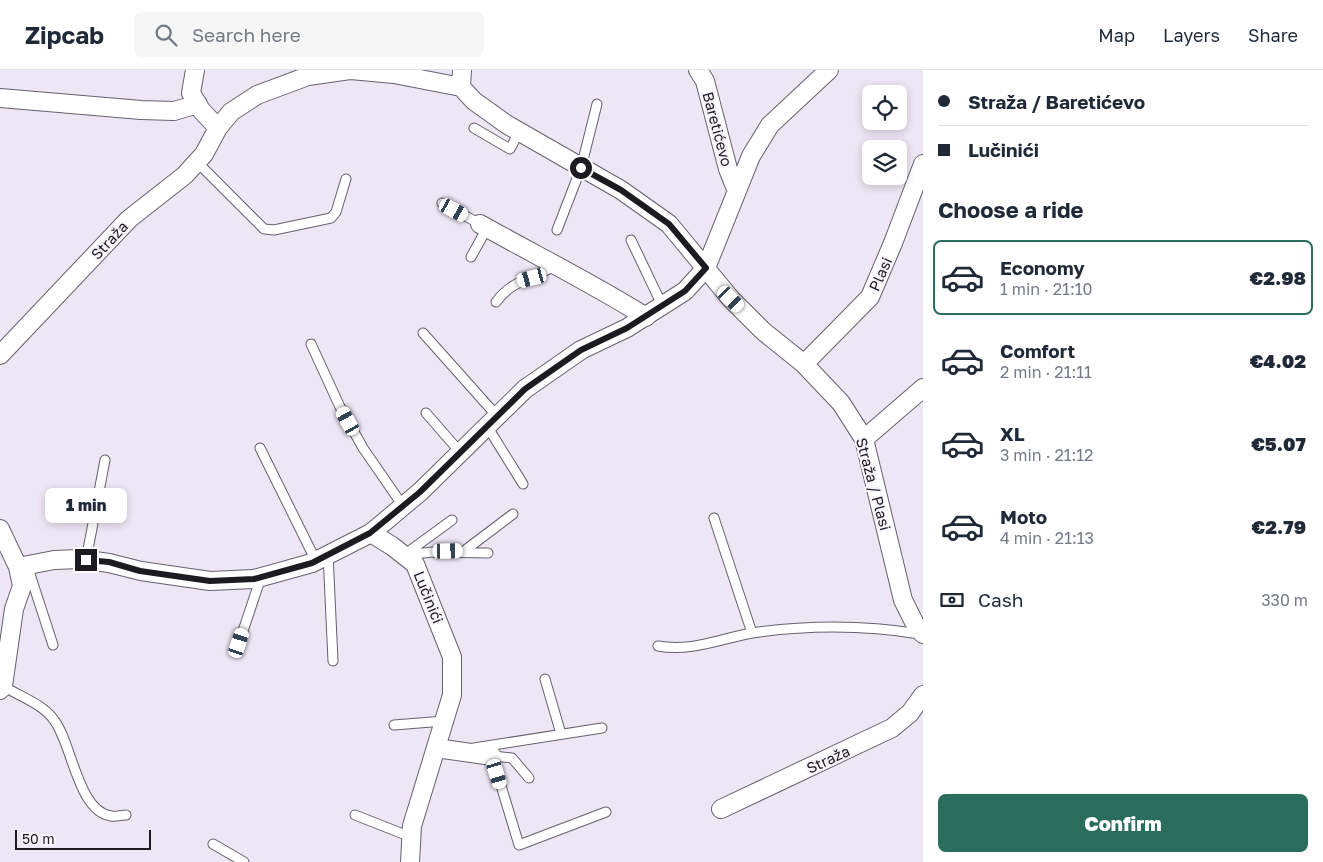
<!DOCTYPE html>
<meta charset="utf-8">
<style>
body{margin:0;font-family:"Golos Text",sans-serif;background:#f6f6f7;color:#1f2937;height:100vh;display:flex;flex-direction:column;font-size:19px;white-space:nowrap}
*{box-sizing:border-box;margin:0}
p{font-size:16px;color:#747a83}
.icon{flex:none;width:28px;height:28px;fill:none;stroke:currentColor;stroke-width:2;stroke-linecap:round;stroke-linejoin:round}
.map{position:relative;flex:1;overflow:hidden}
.details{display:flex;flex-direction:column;background:#fff;width:400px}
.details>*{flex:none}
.banner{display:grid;align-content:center;height:110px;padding:0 15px;background:#fff}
.fabs{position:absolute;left:862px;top:15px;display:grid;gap:10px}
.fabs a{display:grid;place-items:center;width:45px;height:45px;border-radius:8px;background:#fff;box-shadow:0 2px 8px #0003;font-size:25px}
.scale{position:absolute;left:15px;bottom:12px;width:136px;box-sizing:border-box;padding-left:5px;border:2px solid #1d1b20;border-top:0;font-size:14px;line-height:18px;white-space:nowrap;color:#1d1b20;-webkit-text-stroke:4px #f8f4fe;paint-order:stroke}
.end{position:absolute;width:22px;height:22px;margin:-11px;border:6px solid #1d1b20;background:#fff;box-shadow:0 0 0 2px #fff}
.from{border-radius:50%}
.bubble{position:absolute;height:35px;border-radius:8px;background:#fff;box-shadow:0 2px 8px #0003;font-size:16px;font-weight:800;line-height:35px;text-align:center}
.car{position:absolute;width:15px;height:30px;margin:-15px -8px;border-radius:6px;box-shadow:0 0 4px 1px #0007;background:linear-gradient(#fff 24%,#345 0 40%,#fff 0 76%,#345 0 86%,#fff 0)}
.banner b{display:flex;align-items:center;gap:18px;height:48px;font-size:19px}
.banner b+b{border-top:1px solid #e0e1e3}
.banner i{width:12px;height:12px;background:#1f2937}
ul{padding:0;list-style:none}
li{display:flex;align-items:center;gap:15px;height:75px;margin:0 10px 8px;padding:0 5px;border:2px solid transparent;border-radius:8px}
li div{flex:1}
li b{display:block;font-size:19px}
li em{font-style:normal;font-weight:800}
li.current{border-color:#2b6d5d}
li>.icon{width:45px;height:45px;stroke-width:1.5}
h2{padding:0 15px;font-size:22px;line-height:60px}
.pay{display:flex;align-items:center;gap:12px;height:55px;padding:0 15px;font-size:19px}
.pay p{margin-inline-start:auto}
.action{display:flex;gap:10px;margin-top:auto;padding:10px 15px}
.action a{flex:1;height:58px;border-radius:8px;background:#2b6d5d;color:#fff;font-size:20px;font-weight:800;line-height:58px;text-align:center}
header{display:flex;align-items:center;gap:30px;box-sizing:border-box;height:70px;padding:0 25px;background:#fff;border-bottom:1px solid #e0e1e3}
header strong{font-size:24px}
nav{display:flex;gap:28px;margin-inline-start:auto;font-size:18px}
.search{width:350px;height:45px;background:#f6f6f7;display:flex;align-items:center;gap:12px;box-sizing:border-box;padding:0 18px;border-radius:8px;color:#747a83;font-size:19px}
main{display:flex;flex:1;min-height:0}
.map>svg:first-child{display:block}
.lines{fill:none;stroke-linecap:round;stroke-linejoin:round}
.service-casing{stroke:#66616e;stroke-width:11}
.minor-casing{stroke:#66616e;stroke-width:20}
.service{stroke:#fff;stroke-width:9}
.minor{stroke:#fff;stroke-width:18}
.route{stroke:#1d1b20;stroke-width:6}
.labels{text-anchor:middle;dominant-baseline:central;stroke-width:4;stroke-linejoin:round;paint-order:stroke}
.street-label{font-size:15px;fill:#1d1b20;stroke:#f8f4fe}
</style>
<header>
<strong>Zipcab</strong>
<div class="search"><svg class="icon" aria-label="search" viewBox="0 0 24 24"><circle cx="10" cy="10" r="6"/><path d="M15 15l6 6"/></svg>Search here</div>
<nav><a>Map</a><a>Layers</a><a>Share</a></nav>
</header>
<main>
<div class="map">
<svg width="923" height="792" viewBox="0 0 923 792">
<rect width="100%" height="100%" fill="#ede6f5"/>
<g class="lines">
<defs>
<path id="service" d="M474,58L510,79L519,62
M197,92L264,159L274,160L331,148L336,142L346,109
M442,133L480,154
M557,160L581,98L597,34
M631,170L662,235
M471,187L487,158
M496,232C513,209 532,210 554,196
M423,263L497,346
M311,274L340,337L363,378L403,436
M426,343L460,382
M487,356L523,414
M260,378L316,491
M714,448L752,563
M464,481L513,444
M328,484L333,591
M404,485L433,482L488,483
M404,485L452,450
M86,490L105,390
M27,495L53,575
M239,573L261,507
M658,576C691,582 719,569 752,563C807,555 864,555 920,564
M545,609L561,664
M3,616C19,626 43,634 54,650C72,673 78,742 111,746C116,747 121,745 126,745
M394,655L444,651
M474,678L602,658
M529,708L512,688L492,686L519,775L606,742
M355,745L411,767
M213,774L244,792"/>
<path id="minor" d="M195,0L191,23L201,40L218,58
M351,0L394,4L461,17
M698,0L705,11L728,99L736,119
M461,17L474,31L506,54L621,120L669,154L731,229L763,261L804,294L841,333L864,369L903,530L916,556L923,564
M461,17L462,0
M0,28L141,40L174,41L198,34
M480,154C535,185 592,213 646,247
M0,285L129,149L185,105L204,84L218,58L231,42L257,25L308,6L350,0
M804,294L870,227L893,173L923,94
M864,369L923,318
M0,459L18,497L22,516L14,539L3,616L0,620
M371,463L392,476L415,494L452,587V625L412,756L410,792
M18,497L54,490L80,489L109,493L141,501L210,511L254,509L312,493L371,463L420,422L525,319L581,280L627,258L685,221L706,198L751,86L770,55L829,0
M436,678L492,686
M721,739L892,658L910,643L923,625"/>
</defs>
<!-- service casing -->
<use href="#service" class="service-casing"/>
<!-- minor casing -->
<use href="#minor" class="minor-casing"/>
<!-- service -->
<use href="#service" class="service"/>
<!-- minor -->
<use href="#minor" class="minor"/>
</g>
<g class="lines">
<!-- route -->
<path class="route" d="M86,490L109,492L140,501L210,511L254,509L312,493L370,463L381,454L420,422L525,319L581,280L627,258L685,221L706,198L669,154L621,120L581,98"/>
</g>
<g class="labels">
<!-- street labels -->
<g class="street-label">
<text transform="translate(718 59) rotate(75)">Baretićevo</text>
<text transform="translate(109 170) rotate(-47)">Straža</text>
<text transform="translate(880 204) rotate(-66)">Plasi</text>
<text transform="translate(874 414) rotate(75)">Straža / Plasi</text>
<text transform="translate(429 527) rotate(68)">Lučinići</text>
<text transform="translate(828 689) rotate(-25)">Straža</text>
</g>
</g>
</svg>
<div class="fabs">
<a><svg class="icon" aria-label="locate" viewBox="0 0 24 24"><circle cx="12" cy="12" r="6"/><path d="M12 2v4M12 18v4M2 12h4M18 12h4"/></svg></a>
<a><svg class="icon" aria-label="layers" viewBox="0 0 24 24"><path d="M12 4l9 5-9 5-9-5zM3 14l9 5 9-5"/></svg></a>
</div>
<div class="scale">50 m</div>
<i class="end from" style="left:581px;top:98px"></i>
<i class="end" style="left:86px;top:490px"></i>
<div class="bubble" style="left:45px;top:418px;width:82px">1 min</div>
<i class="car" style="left:454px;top:140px;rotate:119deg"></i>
<i class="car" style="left:532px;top:208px;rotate:255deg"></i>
<i class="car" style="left:731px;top:229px;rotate:135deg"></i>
<i class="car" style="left:348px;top:351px;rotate:331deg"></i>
<i class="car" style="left:448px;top:481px;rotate:89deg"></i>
<i class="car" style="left:239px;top:573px;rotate:18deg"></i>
<i class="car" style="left:497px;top:704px;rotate:163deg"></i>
</div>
<section class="details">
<div class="banner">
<b><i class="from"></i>Straža / Baretićevo</b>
<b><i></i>Lučinići</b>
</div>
<h2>Choose a ride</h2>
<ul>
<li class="current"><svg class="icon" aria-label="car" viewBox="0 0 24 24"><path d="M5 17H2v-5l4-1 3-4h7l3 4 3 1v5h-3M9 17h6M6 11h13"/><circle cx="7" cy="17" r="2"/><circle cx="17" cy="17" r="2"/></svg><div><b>Economy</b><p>1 min · 21:10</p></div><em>€2.98</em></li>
<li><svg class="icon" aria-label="car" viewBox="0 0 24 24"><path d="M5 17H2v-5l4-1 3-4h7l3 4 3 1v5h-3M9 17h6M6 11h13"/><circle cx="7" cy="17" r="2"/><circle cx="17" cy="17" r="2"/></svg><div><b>Comfort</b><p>2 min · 21:11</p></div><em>€4.02</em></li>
<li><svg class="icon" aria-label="car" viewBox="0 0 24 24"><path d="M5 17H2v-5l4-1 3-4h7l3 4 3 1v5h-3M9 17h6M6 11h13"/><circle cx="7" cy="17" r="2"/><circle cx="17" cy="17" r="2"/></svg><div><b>XL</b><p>3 min · 21:12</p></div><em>€5.07</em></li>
<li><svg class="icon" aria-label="car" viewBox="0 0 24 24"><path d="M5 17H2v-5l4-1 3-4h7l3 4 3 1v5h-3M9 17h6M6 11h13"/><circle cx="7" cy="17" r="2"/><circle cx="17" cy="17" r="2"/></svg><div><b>Moto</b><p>4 min · 21:13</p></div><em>€2.79</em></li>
</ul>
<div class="pay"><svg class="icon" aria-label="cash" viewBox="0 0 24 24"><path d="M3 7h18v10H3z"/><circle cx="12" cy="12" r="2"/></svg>Cash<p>330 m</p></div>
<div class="action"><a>Confirm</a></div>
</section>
</main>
